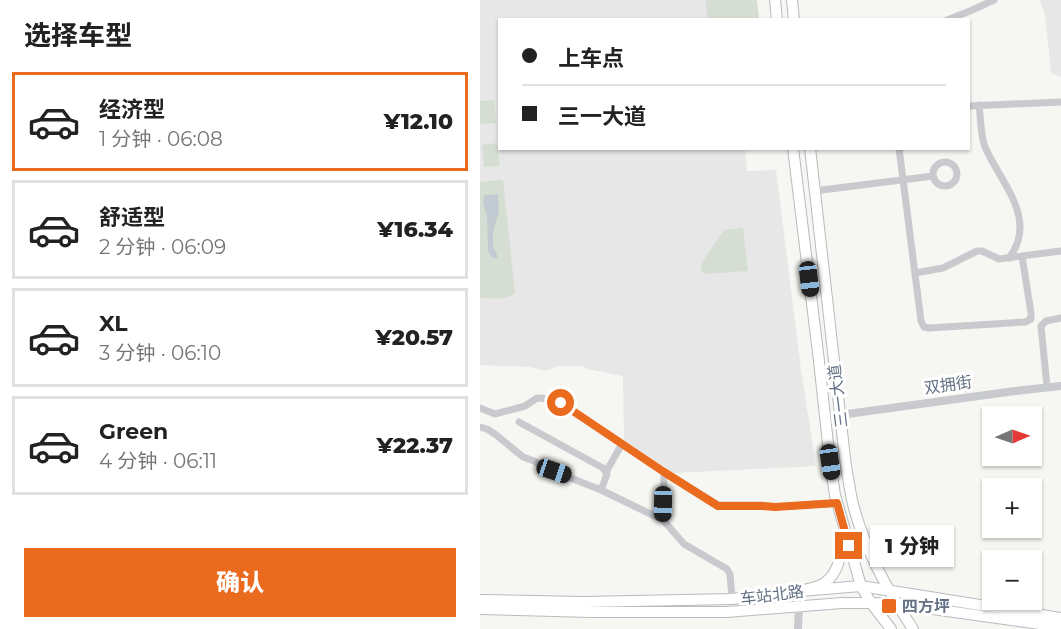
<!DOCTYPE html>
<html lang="zh">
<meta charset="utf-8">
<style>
body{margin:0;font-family:Montserrat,"Noto Sans SC",sans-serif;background:#f6f6f6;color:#222;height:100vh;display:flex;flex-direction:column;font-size:22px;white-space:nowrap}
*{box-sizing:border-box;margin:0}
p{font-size:20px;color:#767676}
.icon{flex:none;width:33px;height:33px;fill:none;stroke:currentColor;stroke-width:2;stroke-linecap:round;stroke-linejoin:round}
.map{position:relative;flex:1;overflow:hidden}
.drawer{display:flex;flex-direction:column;background:#fff;width:480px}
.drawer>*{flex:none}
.hud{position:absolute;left:18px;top:18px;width:472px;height:132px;border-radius:0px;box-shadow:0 2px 4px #0004;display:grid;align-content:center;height:132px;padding:0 24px;background:#fff}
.needle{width:39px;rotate:88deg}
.controls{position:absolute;left:502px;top:406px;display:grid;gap:12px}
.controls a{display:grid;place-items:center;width:60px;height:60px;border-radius:0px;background:#fff;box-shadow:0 2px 4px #0004;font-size:30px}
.end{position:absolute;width:27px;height:27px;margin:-14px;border:8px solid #ea6a1e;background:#fff;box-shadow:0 0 0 3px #fff}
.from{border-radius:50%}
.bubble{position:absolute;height:42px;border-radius:0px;background:#fff;box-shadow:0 2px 4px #0004;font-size:20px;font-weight:800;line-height:42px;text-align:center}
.car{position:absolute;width:18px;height:36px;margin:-18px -9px;border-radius:8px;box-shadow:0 0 4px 2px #0007;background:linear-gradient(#222 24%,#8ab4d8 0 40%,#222 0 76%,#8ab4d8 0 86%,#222 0)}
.hud b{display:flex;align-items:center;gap:21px;height:57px;font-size:22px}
.hud b+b{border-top:2px solid #e0e0e0}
.hud i{width:15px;height:15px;background:#222}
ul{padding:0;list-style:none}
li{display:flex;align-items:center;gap:18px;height:99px;margin:0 12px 9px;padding:0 12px;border:3px solid #e0e0e0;border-radius:0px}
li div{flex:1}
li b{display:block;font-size:22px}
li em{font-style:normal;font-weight:800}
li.selected{border-color:#ea6a1e}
li>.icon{width:54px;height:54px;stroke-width:1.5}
h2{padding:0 24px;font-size:27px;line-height:72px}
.cta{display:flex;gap:12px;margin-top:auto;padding:12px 24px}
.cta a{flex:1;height:69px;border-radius:0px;background:#ea6a1e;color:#fff;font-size:24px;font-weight:800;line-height:69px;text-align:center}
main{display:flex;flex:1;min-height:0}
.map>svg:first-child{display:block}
.built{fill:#e6e7e6}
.green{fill:#d6ded3}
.water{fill:#c3cbd2}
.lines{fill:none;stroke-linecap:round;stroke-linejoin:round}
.primary-casing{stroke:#b8bbc0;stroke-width:12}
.trunk-casing{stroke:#b8babe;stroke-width:12}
.minor{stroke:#c8cace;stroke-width:7}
.tertiary{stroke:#c8cace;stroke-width:8}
.primary{stroke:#fff;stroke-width:10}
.trunk{stroke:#fff;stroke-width:10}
.route{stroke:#ea6a1e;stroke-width:8}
.poi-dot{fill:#ea6a1e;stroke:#fff;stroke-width:2}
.labels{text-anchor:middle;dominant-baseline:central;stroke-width:6;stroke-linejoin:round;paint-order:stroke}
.street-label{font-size:16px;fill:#647185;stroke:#fff}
.poi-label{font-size:16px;font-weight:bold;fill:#647185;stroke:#fff;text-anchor:start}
</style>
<main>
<section class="drawer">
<h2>选择车型</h2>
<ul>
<li class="selected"><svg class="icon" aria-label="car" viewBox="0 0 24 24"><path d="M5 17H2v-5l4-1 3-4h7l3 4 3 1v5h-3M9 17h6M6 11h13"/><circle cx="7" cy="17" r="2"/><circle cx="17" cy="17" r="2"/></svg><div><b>经济型</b><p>1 分钟 · 06:08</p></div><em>¥12.10</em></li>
<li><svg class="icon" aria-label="car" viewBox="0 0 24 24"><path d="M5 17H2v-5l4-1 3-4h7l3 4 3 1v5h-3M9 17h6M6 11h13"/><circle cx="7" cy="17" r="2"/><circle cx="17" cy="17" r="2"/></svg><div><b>舒适型</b><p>2 分钟 · 06:09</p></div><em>¥16.34</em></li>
<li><svg class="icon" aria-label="car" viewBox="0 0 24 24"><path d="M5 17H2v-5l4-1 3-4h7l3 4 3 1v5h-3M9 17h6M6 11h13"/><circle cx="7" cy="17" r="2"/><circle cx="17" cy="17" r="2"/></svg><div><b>XL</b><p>3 分钟 · 06:10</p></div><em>¥20.57</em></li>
<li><svg class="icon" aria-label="car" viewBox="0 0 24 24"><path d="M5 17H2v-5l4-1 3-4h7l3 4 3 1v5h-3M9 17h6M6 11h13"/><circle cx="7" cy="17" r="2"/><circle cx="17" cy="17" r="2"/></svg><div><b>Green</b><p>4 分钟 · 06:11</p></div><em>¥22.37</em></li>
</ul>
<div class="cta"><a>确认</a></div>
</section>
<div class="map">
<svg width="581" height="629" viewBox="0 0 581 629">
<rect width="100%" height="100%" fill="#f6f6f2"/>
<!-- built -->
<path class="built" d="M0,0H277L279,19L20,20V148L265,149L267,171L296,170L321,370L336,466L194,473L144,440L143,376L107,369L102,366H77L66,371L50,367L0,365Z
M560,0H581V77L571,73L565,14Z"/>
<!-- green -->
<path class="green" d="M226,0H277L279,19H227Z
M14,100L16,123L0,124V101Z
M17,143L20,166L4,167L2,145Z
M19,180H23L35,293C27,301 11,298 0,298V182Z
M263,228L268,271L225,274L221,271L222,262L244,230Z"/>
<!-- water -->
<path class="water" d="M18,194L19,212L13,232V245L18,258H12L8,251L7,217L3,203L4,196L6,195Z"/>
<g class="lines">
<defs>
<path id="primary" d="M0,600L104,602L252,599L320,591L381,586L581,618
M0,609L111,612H247L362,603H391L417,604L581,627"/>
<path id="trunk" d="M295,0L297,20
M312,0L314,20
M313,148L339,361L350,462L355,495L381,586L391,603L411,629
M330,148L366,467C369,480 370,494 374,508C386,552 408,591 433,629
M320,591C327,589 333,588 339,586C358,578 362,554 362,536"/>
</defs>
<!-- primary casing -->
<use href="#primary" class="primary-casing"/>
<!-- trunk casing -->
<use href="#trunk" class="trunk-casing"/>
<!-- minor -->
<path class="minor" d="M467,20L490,11L514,0
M499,105C501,118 500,134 505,147C520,182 559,219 529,258
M489,106L581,102
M419,148L441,321L444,327L449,328L545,322L551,319V313L542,256
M453 174a12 12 0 1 1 24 0a12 12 0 1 1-24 0Z
M334,191L453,176
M435,273L463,268L497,251H502L519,259L581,251
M567,387L561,326L566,321L581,318
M0,408L15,414L45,406L57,398L75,399L184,472L238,505H282L295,507L357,503
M39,422L123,468L127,474L121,490L183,520L204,544L247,569L250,574L252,599
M0,427L7,429L15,434L43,457L54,461L73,471L121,490
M126,472L142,444
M183,520L184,472"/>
<!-- tertiary -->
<path class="tertiary" d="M360,415L535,391L581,386
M318,629L319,606"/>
<!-- primary -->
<use href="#primary" class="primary"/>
<!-- trunk -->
<use href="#trunk" class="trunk"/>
</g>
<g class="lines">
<!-- route -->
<path class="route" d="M81,403L184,472L238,506H282L295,507L357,503L369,546"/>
</g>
<!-- markers -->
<rect class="poi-dot" x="401" y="598" width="16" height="16" rx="3"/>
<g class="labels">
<!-- street labels -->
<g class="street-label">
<text transform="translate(468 385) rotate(-8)">双拥街</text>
<text transform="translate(358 396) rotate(-97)">三一大道</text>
<text transform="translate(292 595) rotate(-7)">车站北路</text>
</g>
<!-- poi labels -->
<g class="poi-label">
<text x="422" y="606">四方坪</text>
</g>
</g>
</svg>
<div class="controls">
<a><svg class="needle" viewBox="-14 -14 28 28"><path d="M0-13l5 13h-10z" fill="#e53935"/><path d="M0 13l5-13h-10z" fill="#767676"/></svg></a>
<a>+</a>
<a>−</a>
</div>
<i class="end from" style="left:81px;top:403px"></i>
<i class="end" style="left:369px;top:546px"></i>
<div class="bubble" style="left:390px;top:525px;width:84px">1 分钟</div>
<i class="car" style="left:329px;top:279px;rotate:173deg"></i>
<i class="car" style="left:350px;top:462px;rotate:172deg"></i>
<i class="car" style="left:74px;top:471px;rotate:109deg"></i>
<i class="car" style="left:183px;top:504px;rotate:181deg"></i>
<div class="hud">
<b><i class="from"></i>上车点</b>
<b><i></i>三一大道</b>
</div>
</div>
</main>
